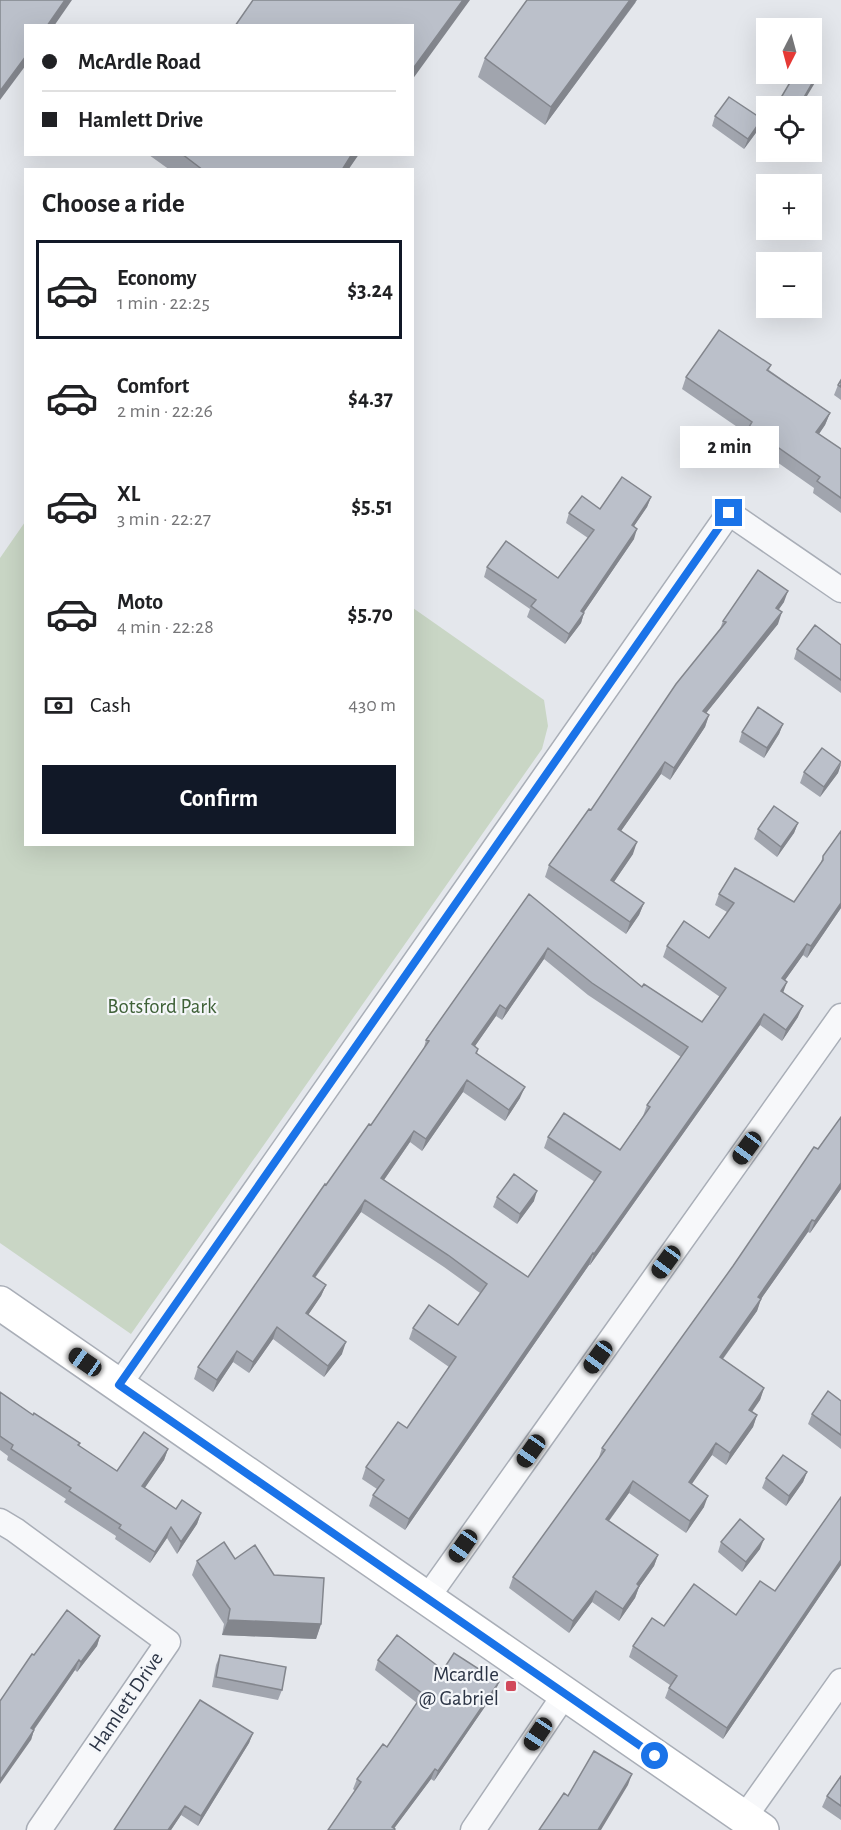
<!DOCTYPE html>
<meta charset="utf-8">
<style>
body{margin:0;font-family:"Alegreya Sans",sans-serif;background:#f6f6f6;color:#202124;height:100vh;display:flex;flex-direction:column;font-size:22px;white-space:nowrap}
*{box-sizing:border-box;margin:0}
p{font-size:20px;color:#757577}
.icon{flex:none;width:33px;height:33px;fill:none;stroke:currentColor;stroke-width:2;stroke-linecap:round;stroke-linejoin:round}
.map{position:relative;flex:1;overflow:hidden}
.panel{position:absolute;left:24px;top:168px;width:390px;height:678px;display:flex;flex-direction:column;background:#fff;border-radius:0px;box-shadow:0 6px 24px #0002}
.panel>*{flex:none}
.banner{position:absolute;left:24px;top:24px;width:390px;height:132px;border-radius:0px;box-shadow:0 6px 24px #0002;display:grid;align-content:center;height:132px;padding:0 18px;background:#fff}
.needle{width:39px;rotate:186deg}
.buttons{position:absolute;left:756px;top:18px;display:grid;gap:12px}
.buttons a{display:grid;place-items:center;width:66px;height:66px;border-radius:0px;background:#fff;box-shadow:0 6px 24px #0002;font-size:30px}
.end{position:absolute;width:27px;height:27px;margin:-14px;border:8px solid #1a73e8;background:#fff;box-shadow:0 0 0 3px #fff}
.from{border-radius:50%}
.bubble{position:absolute;height:42px;border-radius:0px;background:#fff;box-shadow:0 6px 24px #0002;font-size:20px;font-weight:700;line-height:42px;text-align:center}
.car{position:absolute;width:18px;height:36px;margin:-18px -9px;border-radius:8px;box-shadow:0 0 4px 2px #0007;background:linear-gradient(#222 24%,#8ab4d8 0 40%,#222 0 76%,#8ab4d8 0 86%,#222 0)}
.banner b{display:flex;align-items:center;gap:21px;height:57px;font-size:22px}
.banner b+b{border-top:2px solid #e0e0e0}
.banner i{width:15px;height:15px;background:#202124}
ul{padding:0;list-style:none}
li{display:flex;align-items:center;gap:18px;height:99px;margin:0 12px 9px;padding:0 6px;border:3px solid transparent;border-radius:0px}
li div{flex:1}
li b{display:block;font-size:22px}
li em{font-style:normal;font-weight:700}
li.selected{border-color:#111827}
li>.icon{width:54px;height:54px;stroke-width:1.5}
h2{padding:0 18px;font-size:27px;line-height:72px}
.pay{display:flex;align-items:center;gap:15px;height:66px;padding:0 18px;font-size:22px}
.pay p{margin-inline-start:auto}
.button{display:flex;gap:12px;margin-top:auto;padding:12px 18px}
.button a{flex:1;height:69px;border-radius:0px;background:#111827;color:#fff;font-size:24px;font-weight:700;line-height:69px;text-align:center}
.map>svg:first-child{display:block}
.green{fill:#c9d6c5}
.lines{fill:none;stroke-linecap:round;stroke-linejoin:round}
.minor-casing{stroke:#a9aeb7;stroke-width:27}
.secondary-casing{stroke:#a9aeb7;stroke-width:36}
.minor{stroke:#f7f8fa;stroke-width:24}
.secondary{stroke:#fff;stroke-width:33}
.wall{fill:#a1a5ae;fill-rule:evenodd}
.shaded-wall{fill:#83868d}
.building{fill:#bbc0ca;stroke:#83868d;stroke-width:1.5;fill-rule:evenodd}
.route{stroke:#1a73e8;stroke-width:8}
.poi-dot{fill:#d1495b;stroke:#f4f6f9;stroke-width:2}
.labels{text-anchor:middle;dominant-baseline:central;stroke-width:4.5;stroke-linejoin:round;paint-order:stroke}
.park-label{font-size:21px;fill:#3f6138;stroke:#f4f6f9}
.poi-label{font-size:21px;fill:#2b3445;stroke:#f4f6f9;text-anchor:end}
.street-label{font-size:21px;fill:#2b3445;stroke:#f4f6f9}
</style>
<div class="map">
<svg width="841" height="1830" viewBox="0 0 841 1830">
<rect width="100%" height="100%" fill="#e4e7ec"/>
<!-- green -->
<path class="green" d="M25,522L26,844H412L413,608L544,700L548,726L542,749L131,1334L0,1243V558Z"/>
<g class="lines">
<defs>
<path id="minor" d="M119,1385L729,513L841,590
M0,1521L15,1530L168,1642L39,1830
M427,1598L841,1016
M744,1818L841,1681
M473,1830L565,1694"/>
<path id="secondary" d="M0,1303L762,1830"/>
</defs>
<!-- minor casing -->
<use href="#minor" class="minor-casing"/>
<!-- secondary casing -->
<use href="#secondary" class="secondary-casing"/>
<!-- minor -->
<use href="#minor" class="minor"/>
<!-- secondary -->
<use href="#secondary" class="secondary"/>
</g>
<!-- wall -->
<path class="wall" d="M636,2L545,125L478,77L485,58Z
M715,116L762,119L758,130L744,149L712,126Z
M766,124V138L762,135Z
M359,154L348,170H170L149,155Z
M771,365L769,370L830,413L825,425L819,434L841,449V513L813,493L814,488L744,439L746,433L682,389L686,377Z
M841,380V400L834,395L838,385Z
M651,497L647,507L634,526V539L584,612V613L581,623L565,644L527,617L530,609L484,577L487,567L558,578L588,538L566,523L569,513L600,509Z
M784,602L779,609L778,624L706,713L709,715L705,727L670,780L661,774L621,831L633,854L614,882L644,903L639,915L626,934L545,877L549,865L591,810L720,629L723,621Z
M841,645V693L794,659L797,649Z
M783,724L779,734L764,758L739,742L742,732Z
M841,764L838,773L820,797L800,783L804,772Z
M798,823L794,833L777,857L754,839L758,829Z
M841,831V908L807,958L803,955L785,980L783,992L798,1017L782,1041L760,1025L590,1265H589L405,1530L369,1506L373,1495L377,1489L362,1479L366,1467L407,1428L449,1367L409,1339L413,1328L458,1325L480,1293L444,1267L361,1212L315,1278L326,1285L321,1296L308,1315L342,1354L324,1377L273,1339L249,1373L233,1362L213,1392L194,1379L198,1367L326,1185L371,1125L423,1051L426,1040L529,894L642,987L702,1022L720,997L663,957L667,946L709,938L727,912L715,905L719,894L794,902L820,865L823,856ZM544,959L588,995L681,1057L647,1105L643,1116L620,1150L548,1137L544,1148L595,1182L528,1277L384,1180L410,1142L422,1151L463,1092L505,1121L520,1098L477,1054L478,1049L475,1046L496,1016L502,1020Z
M841,1117V1189L810,1233L808,1232L761,1299L757,1311L723,1359L764,1388L760,1400L752,1412L757,1415L753,1427L726,1465L712,1455L691,1484L704,1507L686,1533L629,1493L609,1521L658,1555L654,1566L639,1587L635,1598L619,1621L592,1602L569,1633L509,1588L513,1577L598,1460L602,1448Z
M497,1197L534,1201L517,1224L493,1207Z
M0,1392L33,1415L80,1443L79,1446L117,1471L168,1449L164,1460L144,1488L176,1509L201,1513L197,1524L177,1554L167,1538L150,1563L115,1539L116,1536L64,1502L66,1499L7,1460L8,1456L0,1450Z
M841,1401V1449L808,1424L812,1414Z
M807,1472L803,1482L786,1506L762,1488L766,1478Z
M841,1497V1565L723,1739L665,1698L670,1685L629,1657L633,1646L664,1626L736,1615L775,1591Z
M721,1542L760,1549L742,1572L718,1552Z
M235,1559L274,1575L321,1624L316,1639L222,1635L224,1624L192,1575L197,1561Z
M100,1636L97,1646L77,1672L75,1670L34,1730L31,1740L34,1655Z
M220,1655L282,1690L278,1700L212,1687L216,1665Z
M378,1660L443,1670L495,1692L434,1781L431,1779L394,1828L353,1789L357,1779L387,1747L417,1703L375,1670Z
M253,1733L249,1743L198,1826L181,1815L171,1830H114Z
M841,1776V1820L822,1807L827,1796Z"/>
<!-- shaded-wall -->
<path class="shaded-wall" d="M65,0H72L54,26H47Z
M463,0H470L412,80V70Z
M630,0H637L545,125L551,107Z
M26,56V65L0,100V91Z
M819,71L816,81L801,106H799Z
M762,119L758,130L744,149L748,139Z
M352,154H359L348,170H342Z
M830,413L825,425L812,444L816,432Z
M651,497L647,507L628,535L632,525Z
M637,529L634,539L578,621L581,611Z
M788,591L784,602L772,619L776,608Z
M782,612L778,624L699,722L703,711Z
M584,613L581,623L565,644L569,634Z
M709,715L705,727L670,780L674,768Z
M783,724L779,734L764,758L767,748Z
M665,762L661,774L614,841L618,829Z
M841,764L838,773L820,797L824,787Z
M798,823L794,833L777,857L781,847Z
M637,842L633,854L607,892L611,880Z
M644,903L639,915L626,934L630,922Z
M841,903V908L807,958L811,946Z
M807,944L803,955L778,990L782,978Z
M548,948L544,959L502,1020L506,1009Z
M787,982L783,993L781,991Z
M500,1005L496,1016L468,1056L472,1044Z
M803,1006L798,1017L782,1041L786,1030Z
M764,1014L760,1025L590,1265L594,1254Z
M467,1080L463,1092L422,1151L426,1139Z
M525,1087L520,1098L505,1121L509,1110Z
M414,1131L410,1142L377,1190L381,1178Z
M841,1183V1189L810,1233L815,1221Z
M537,1191L534,1201L517,1224L520,1214Z
M365,1200L361,1212L308,1287L313,1276Z
M812,1220L808,1232L754,1309L758,1297Z
M593,1253L589,1265L405,1530L409,1519Z
M326,1285L321,1296L302,1324L306,1313Z
M761,1299L757,1311L716,1368L720,1357Z
M277,1327L273,1339L249,1373L253,1362Z
M346,1342L342,1354L324,1377L328,1366Z
M237,1351L233,1362L213,1392L217,1380Z
M764,1388L760,1400L745,1421L749,1410Z
M757,1415L753,1427L726,1465L730,1453Z
M716,1443L712,1455L685,1494L689,1482Z
M168,1449L164,1460L138,1498L142,1486Z
M807,1472L803,1482L786,1506L789,1496Z
M633,1481L629,1493L602,1530L606,1519Z
M708,1496L704,1507L686,1533L690,1521Z
M201,1513L197,1524L177,1554L181,1542Z
M171,1527L167,1538L150,1563L155,1552Z
M764,1539L760,1549L742,1572L746,1562Z
M658,1555L654,1566L639,1587L635,1598L619,1621L623,1609L637,1584Z
M841,1560V1565L723,1739L727,1728Z
M596,1591L592,1602L569,1633L573,1621Z
M228,1620L321,1624L316,1639L222,1635Z
M100,1636L97,1646L77,1672L81,1662Z
M79,1660L75,1670L28,1738L31,1728Z
M499,1682L495,1692L434,1781L438,1771Z
M34,1730L31,1740L0,1784V1780Z
M253,1733L249,1743L198,1826L201,1816Z
M435,1769L431,1779L393,1830L392,1827Z
M632,1774L628,1785L601,1830H598Z
M185,1806L181,1815L171,1830H168Z"/>
<!-- building -->
<path class="building" d="M0,0H65L47,26H26V56L0,91Z
M253,0H463L412,70V26H235Z
M527,0H630L551,107L485,58Z
M812,67L819,71L799,106H776L795,74H812Z
M729,97L762,119L748,139L715,116Z
M182,154H352L342,170H203Z
M719,330L771,365L767,370L830,413L816,432L841,449V498L817,481L820,477L749,427L752,422L686,377Z
M841,380V387L838,385Z
M622,477L651,497L632,525L637,529L581,611L584,613L569,634L531,606L536,600L487,567L506,541L558,578L594,530L569,513L582,496L600,509Z
M758,570L788,591L776,608L782,612L703,711L709,715L674,768L665,762L618,829L637,842L611,880L644,903L630,922L549,865L589,809L591,810L676,684L726,622L723,621Z
M815,625L841,645V680L797,649Z
M758,707L783,724L767,748L742,732Z
M822,748L841,762L824,787L804,772Z
M774,806L798,823L781,847L758,829Z
M841,831V903L811,946L807,944L782,978L787,982L781,991L803,1006L786,1030L764,1014L594,1254L593,1253L409,1519L373,1495L384,1480L366,1467L398,1422L407,1428L456,1357L413,1328L429,1305L458,1325L487,1284L448,1255L365,1200L313,1276L326,1285L306,1313L346,1342L328,1366L277,1327L253,1362L237,1351L217,1380L198,1367L325,1184L326,1185L369,1124L371,1125L429,1041L426,1040L529,894L642,987L644,984L702,1022L726,988L667,946L684,921L709,938L734,903L719,894L735,868L794,902L823,860V856ZM548,948L592,983L688,1047L647,1105L650,1107L620,1150L564,1113L548,1137L601,1172L528,1277L381,1178L414,1131L426,1139L467,1080L509,1110L525,1087L476,1053L478,1049L472,1044L500,1005L506,1009Z
M841,1117V1183L815,1221L812,1220L758,1297L761,1299L720,1357L764,1388L749,1410L757,1415L730,1453L716,1443L689,1482L708,1496L690,1521L633,1481L606,1519L658,1555L637,1584L639,1586L623,1609L596,1591L573,1621L513,1577L605,1450L602,1448L733,1266L814,1147L818,1149Z
M514,1174L537,1191L520,1214L497,1197Z
M828,1391L841,1401V1435L812,1414Z
M0,1392L33,1415L34,1413L80,1443L78,1445L117,1471L144,1432L168,1449L142,1486L176,1509L182,1500L201,1513L181,1542L171,1527L155,1552L119,1528L121,1525L69,1491L71,1488L11,1449L13,1445L0,1436Z
M783,1455L807,1472L789,1496L766,1478Z
M841,1497V1560L727,1728L669,1688L677,1676L633,1646L652,1618L664,1626L694,1584L736,1615L760,1581L775,1591Z
M740,1519L764,1539L746,1562L721,1542Z
M224,1542L235,1559L255,1545L274,1575L324,1578L321,1624L228,1620L230,1609L197,1561Z
M67,1610L100,1636L81,1662L79,1660L31,1728L34,1730L0,1780V1701L32,1654L34,1655Z
M397,1635L443,1670L454,1653L499,1682L438,1771L435,1769L392,1827L395,1829L394,1830H328L361,1782L357,1779L383,1744L387,1747L423,1694L378,1660Z
M220,1655L286,1667L282,1690L216,1677Z
M200,1700L253,1733L201,1816L185,1806L168,1830H114Z
M594,1751L632,1774L598,1830H539L564,1793L568,1796Z
M841,1776V1806L827,1796Z"/>
<g class="lines">
<!-- route -->
<path class="route" d="M655,1756L119,1385L729,513"/>
</g>
<!-- markers -->
<rect class="poi-dot" x="505" y="1680" width="12" height="12" rx="3"/>
<g class="labels">
<!-- park labels -->
<g class="park-label">
<text x="162" y="1006">Botsford Park</text>
</g>
<!-- poi labels -->
<g class="poi-label">
<text x="499" y="1674">Mcardle<tspan x="499" dy="24">@ Gabriel</tspan></text>
</g>
<!-- street labels -->
<g class="street-label">
<text transform="translate(126 1702) rotate(-56)">Hamlett Drive</text>
</g>
</g>
</svg>
<div class="buttons">
<a><svg class="needle" viewBox="-14 -14 28 28"><path d="M0-13l5 13h-10z" fill="#e53935"/><path d="M0 13l5-13h-10z" fill="#757577"/></svg></a>
<a><svg class="icon" aria-label="locate" viewBox="0 0 24 24"><circle cx="12" cy="12" r="6"/><path d="M12 2v4M12 18v4M2 12h4M18 12h4"/></svg></a>
<a>+</a>
<a>−</a>
</div>
<i class="end from" style="left:655px;top:1756px"></i>
<i class="end" style="left:729px;top:513px"></i>
<div class="bubble" style="left:680px;top:426px;width:99px">2 min</div>
<i class="car" style="left:747px;top:1148px;rotate:216deg"></i>
<i class="car" style="left:666px;top:1262px;rotate:216deg"></i>
<i class="car" style="left:598px;top:1357px;rotate:216deg"></i>
<i class="car" style="left:85px;top:1362px;rotate:305deg"></i>
<i class="car" style="left:531px;top:1451px;rotate:215deg"></i>
<i class="car" style="left:463px;top:1546px;rotate:215deg"></i>
<i class="car" style="left:538px;top:1734px;rotate:214deg"></i>
<div class="banner">
<b><i class="from"></i>McArdle Road</b>
<b><i></i>Hamlett Drive</b>
</div>
<section class="panel">
<h2>Choose a ride</h2>
<ul>
<li class="selected"><svg class="icon" aria-label="car" viewBox="0 0 24 24"><path d="M5 17H2v-5l4-1 3-4h7l3 4 3 1v5h-3M9 17h6M6 11h13"/><circle cx="7" cy="17" r="2"/><circle cx="17" cy="17" r="2"/></svg><div><b>Economy</b><p>1 min · 22:25</p></div><em>$3.24</em></li>
<li><svg class="icon" aria-label="car" viewBox="0 0 24 24"><path d="M5 17H2v-5l4-1 3-4h7l3 4 3 1v5h-3M9 17h6M6 11h13"/><circle cx="7" cy="17" r="2"/><circle cx="17" cy="17" r="2"/></svg><div><b>Comfort</b><p>2 min · 22:26</p></div><em>$4.37</em></li>
<li><svg class="icon" aria-label="car" viewBox="0 0 24 24"><path d="M5 17H2v-5l4-1 3-4h7l3 4 3 1v5h-3M9 17h6M6 11h13"/><circle cx="7" cy="17" r="2"/><circle cx="17" cy="17" r="2"/></svg><div><b>XL</b><p>3 min · 22:27</p></div><em>$5.51</em></li>
<li><svg class="icon" aria-label="car" viewBox="0 0 24 24"><path d="M5 17H2v-5l4-1 3-4h7l3 4 3 1v5h-3M9 17h6M6 11h13"/><circle cx="7" cy="17" r="2"/><circle cx="17" cy="17" r="2"/></svg><div><b>Moto</b><p>4 min · 22:28</p></div><em>$5.70</em></li>
</ul>
<div class="pay"><svg class="icon" aria-label="cash" viewBox="0 0 24 24"><path d="M3 7h18v10H3z"/><circle cx="12" cy="12" r="2"/></svg>Cash<p>430 m</p></div>
<div class="button"><a>Confirm</a></div>
</section>
</div>
